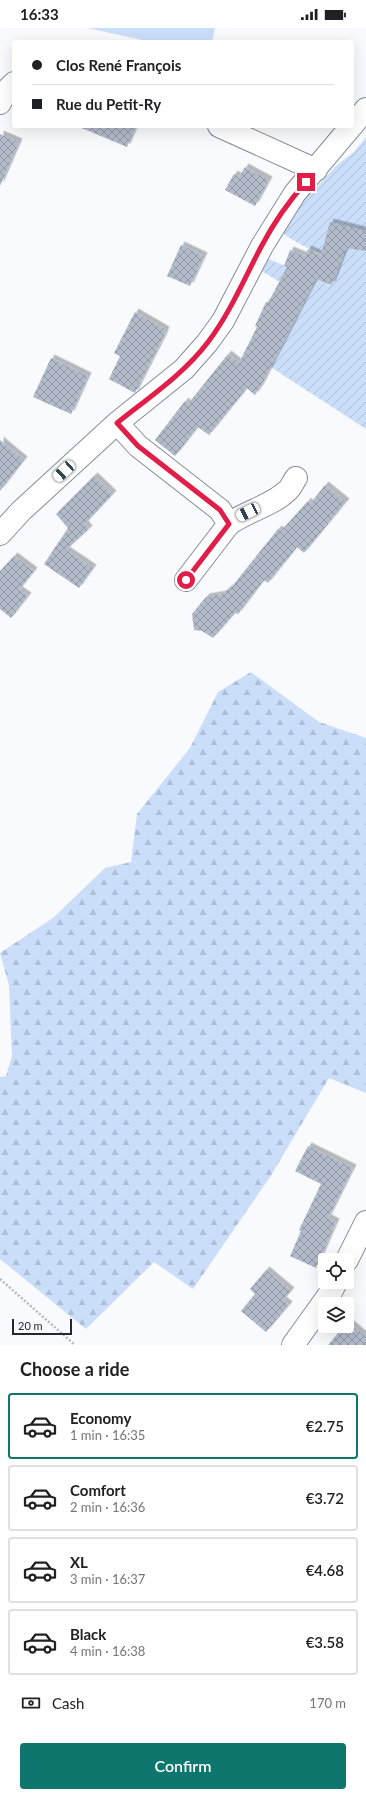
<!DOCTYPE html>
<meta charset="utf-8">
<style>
body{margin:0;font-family:Lato,sans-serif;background:#f6f6f6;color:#202124;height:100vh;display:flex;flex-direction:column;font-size:15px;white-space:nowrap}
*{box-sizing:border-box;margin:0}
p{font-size:13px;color:#757577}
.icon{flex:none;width:22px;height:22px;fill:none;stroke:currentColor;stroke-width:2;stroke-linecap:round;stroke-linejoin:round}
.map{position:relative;height:1317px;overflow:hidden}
.side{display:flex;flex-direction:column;background:#fff;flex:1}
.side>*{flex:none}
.banner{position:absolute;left:12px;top:12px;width:342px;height:88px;border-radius:4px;box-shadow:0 4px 16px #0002;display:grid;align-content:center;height:88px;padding:0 20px;background:#fff}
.controls{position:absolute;left:318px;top:1225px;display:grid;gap:8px}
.controls a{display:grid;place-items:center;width:36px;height:36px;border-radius:4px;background:#fff;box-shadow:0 4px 16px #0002;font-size:20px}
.scale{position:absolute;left:12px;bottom:10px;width:60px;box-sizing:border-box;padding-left:4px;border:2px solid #24272d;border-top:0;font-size:11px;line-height:14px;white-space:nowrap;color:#24272d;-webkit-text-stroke:3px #f8fafd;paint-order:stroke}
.end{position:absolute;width:18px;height:18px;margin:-9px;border:5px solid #e11d48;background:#fff;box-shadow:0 0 0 2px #fff}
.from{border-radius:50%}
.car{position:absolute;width:12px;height:24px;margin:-12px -6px;border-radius:5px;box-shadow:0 0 3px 1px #0007;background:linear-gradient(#fff 24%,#345 0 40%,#fff 0 76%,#345 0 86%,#fff 0)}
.banner b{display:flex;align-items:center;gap:14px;height:38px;font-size:15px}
.banner b+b{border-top:1px solid #e0e0e0}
.banner i{width:10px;height:10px;background:#202124}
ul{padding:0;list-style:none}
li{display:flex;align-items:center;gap:12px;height:66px;margin:0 8px 6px;padding:0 12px;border:2px solid #e0e0e0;border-radius:4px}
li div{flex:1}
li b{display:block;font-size:15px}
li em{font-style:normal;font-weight:600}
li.current{border-color:#0f766e}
li>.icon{width:36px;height:36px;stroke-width:1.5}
h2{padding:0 20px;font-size:18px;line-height:48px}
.pay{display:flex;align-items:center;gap:10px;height:44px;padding:0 20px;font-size:15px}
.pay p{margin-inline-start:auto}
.button{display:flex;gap:8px;margin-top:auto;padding:8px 20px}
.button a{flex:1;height:46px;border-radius:4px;background:#0f766e;color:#fff;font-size:16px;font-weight:600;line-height:46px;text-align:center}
.status{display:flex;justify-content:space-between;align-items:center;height:28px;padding:0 20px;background:#fff;direction:ltr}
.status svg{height:11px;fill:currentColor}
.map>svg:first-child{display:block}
.grass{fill:#cadefa}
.forest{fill:url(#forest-firs)}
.garden{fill:url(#garden-furrows)}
.building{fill:url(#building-cross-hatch);filter:url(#shadow)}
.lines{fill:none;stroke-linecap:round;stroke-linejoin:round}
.minor-casing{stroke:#848d9b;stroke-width:24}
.path{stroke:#b6b8bc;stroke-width:2.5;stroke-dasharray:2 2;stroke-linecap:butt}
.minor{stroke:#fff;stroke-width:22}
.route{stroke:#e11d48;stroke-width:5}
</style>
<div class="status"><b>16:33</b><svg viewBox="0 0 49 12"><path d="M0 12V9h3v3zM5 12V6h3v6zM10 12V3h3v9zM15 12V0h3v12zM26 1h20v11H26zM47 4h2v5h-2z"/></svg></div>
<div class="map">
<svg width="366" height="1317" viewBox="0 0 366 1317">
<defs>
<pattern id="forest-firs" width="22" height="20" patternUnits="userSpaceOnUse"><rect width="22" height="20" fill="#cadefa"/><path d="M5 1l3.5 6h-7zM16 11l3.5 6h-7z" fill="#adbed7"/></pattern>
<pattern id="garden-furrows" width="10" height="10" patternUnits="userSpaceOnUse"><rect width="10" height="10" fill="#cadefa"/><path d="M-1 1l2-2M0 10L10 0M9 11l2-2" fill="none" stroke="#adbed7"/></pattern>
<pattern id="building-cross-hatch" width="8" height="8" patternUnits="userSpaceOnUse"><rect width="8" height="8" fill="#b2bbca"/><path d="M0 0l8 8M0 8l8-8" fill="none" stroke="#9198a4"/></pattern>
<filter id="shadow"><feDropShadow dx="3.5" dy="-3.5" stdDeviation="0" flood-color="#0004"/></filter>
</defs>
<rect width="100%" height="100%" fill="#f8fafd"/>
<!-- grass -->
<path class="grass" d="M88,0H215L212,14H151Z"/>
<!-- forest -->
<path class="forest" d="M251,644L319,694L366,710V1065L329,1050L270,1149L193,1261L154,1234L86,1301L0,1231V1049L6,1048L12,1028L9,957L0,925L53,890L105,840L131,834L137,786L190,720L218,664Z"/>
<!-- garden -->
<path class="garden" d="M366,109V401L260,332L274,333L306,270L260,242L266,230L332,257L342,230C314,225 304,219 280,204L303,168L318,158L337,137L354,124Z"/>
<!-- building -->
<path class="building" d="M77,98H136L127,119Z
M0,106L19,114L0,158Z
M245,139L269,152L255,178L225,162L234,146L239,149Z
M330,194L366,203V223L346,220L332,257L316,251L261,358L255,367L247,360L209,407L198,399L175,428L155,412L185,373L188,376L228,326L239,335L257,299L255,298L266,274L268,275L287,239L284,238L290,222L305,228L308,221L321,227Z
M181,217L204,228L190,258L167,248Z
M135,284L166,302L163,310L135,365L109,351L120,328L114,325Z
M51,330L88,348L71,386L33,369Z
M0,412L24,432L0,463Z
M94,448L113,466L85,496L89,501L66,522L93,540L79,560L44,536L68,500L56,486Z
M325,457L346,474L304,525L297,519L268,555L264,552L238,586L235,585L213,610L202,603L194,602L192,586L206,569L223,566L229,560L230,561L278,501L281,503L308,473L310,476Z
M14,528L34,543L19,562L28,568L11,590L0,581V543Z
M308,1118L353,1140L328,1190L336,1194L316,1240L290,1228L301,1203L299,1202L321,1156L295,1143Z
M266,1242L291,1263L283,1272L289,1277L266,1304L241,1283L255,1266L250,1261Z
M347,1293L366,1309V1317H328L344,1298H347Z"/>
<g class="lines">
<defs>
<path id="minor" d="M0,75L6,63L14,55
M219,98L316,142
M117,395L138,418L220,482L229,496
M0,506L21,483L117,395L184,341L207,315L223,293L262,218L295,165L366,81
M186,552L229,496C247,483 271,478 287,463C291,460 293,454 296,450
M347,1232L366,1194
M293,1317L331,1264L336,1254"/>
</defs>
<!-- minor casing -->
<use href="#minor" class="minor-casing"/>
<!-- path -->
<path class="path" d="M0,1251L75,1317"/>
<!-- minor -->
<use href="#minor" class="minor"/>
</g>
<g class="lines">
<!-- route -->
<path class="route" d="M186,552L229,496L220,482L138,418L117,395C148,370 184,346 208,314C230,285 244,251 261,219C273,196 289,173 306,154"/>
</g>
</svg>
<div class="controls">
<a><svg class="icon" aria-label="locate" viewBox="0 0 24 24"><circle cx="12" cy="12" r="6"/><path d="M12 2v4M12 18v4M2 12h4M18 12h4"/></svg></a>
<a><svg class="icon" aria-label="layers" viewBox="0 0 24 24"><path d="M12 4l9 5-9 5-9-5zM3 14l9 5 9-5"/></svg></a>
</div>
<div class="scale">20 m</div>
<i class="end from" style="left:186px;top:552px"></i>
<i class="end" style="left:306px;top:154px"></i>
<i class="car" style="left:64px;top:443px;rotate:227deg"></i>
<i class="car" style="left:248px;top:484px;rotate:244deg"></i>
<div class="banner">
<b><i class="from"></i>Clos René François</b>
<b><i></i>Rue du Petit-Ry</b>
</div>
</div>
<section class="side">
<h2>Choose a ride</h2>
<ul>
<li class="current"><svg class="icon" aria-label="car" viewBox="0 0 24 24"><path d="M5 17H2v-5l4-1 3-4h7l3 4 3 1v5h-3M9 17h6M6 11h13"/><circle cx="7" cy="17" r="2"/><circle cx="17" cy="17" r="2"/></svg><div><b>Economy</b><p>1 min · 16:35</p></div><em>€2.75</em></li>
<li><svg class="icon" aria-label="car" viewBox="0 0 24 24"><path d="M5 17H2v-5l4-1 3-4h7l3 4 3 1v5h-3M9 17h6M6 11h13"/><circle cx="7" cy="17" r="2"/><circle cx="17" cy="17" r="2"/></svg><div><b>Comfort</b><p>2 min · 16:36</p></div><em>€3.72</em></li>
<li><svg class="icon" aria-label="car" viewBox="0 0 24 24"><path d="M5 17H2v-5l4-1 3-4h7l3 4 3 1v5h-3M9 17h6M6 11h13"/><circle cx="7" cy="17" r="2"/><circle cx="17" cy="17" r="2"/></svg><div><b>XL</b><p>3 min · 16:37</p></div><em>€4.68</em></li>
<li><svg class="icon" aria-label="car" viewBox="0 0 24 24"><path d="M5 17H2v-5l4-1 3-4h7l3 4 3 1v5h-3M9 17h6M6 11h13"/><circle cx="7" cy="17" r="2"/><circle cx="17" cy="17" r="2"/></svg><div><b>Black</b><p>4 min · 16:38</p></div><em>€3.58</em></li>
</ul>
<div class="pay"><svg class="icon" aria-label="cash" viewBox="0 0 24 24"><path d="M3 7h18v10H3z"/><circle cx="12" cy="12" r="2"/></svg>Cash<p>170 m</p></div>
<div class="button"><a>Confirm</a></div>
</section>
